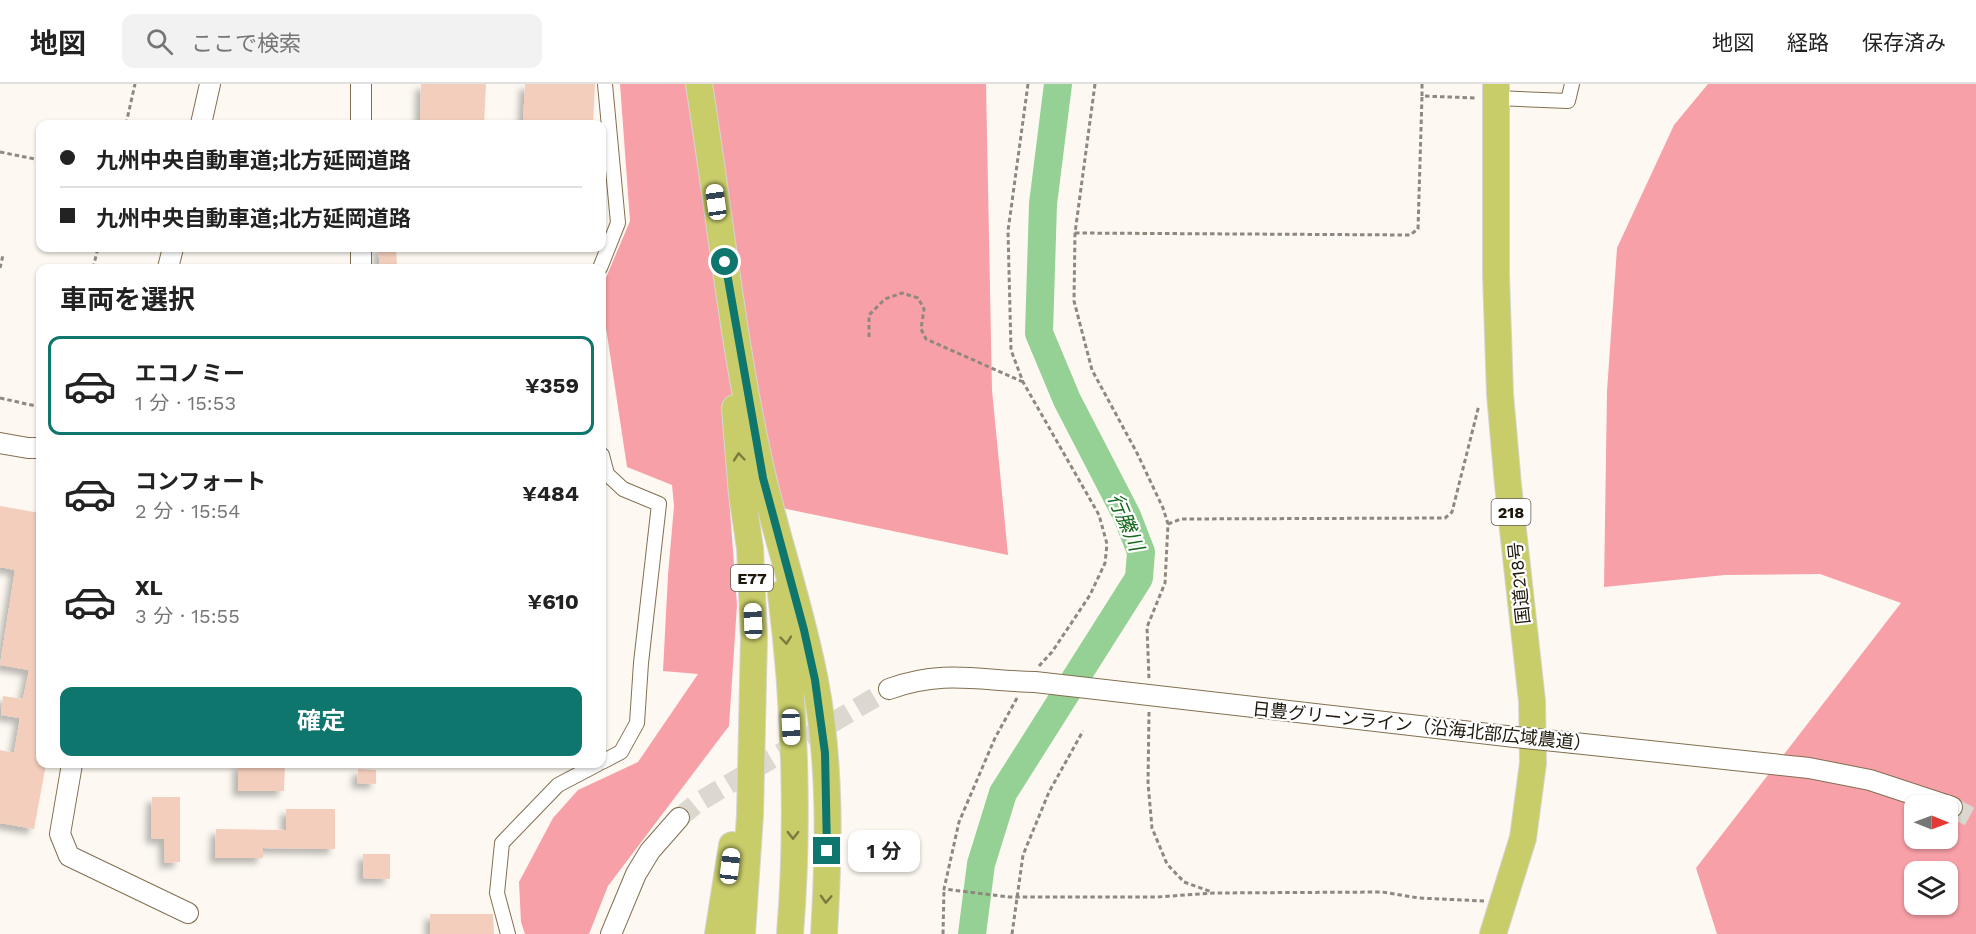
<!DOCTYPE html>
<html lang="ja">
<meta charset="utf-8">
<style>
body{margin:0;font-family:"Work Sans","Noto Sans JP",sans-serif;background:#f2f2f2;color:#222;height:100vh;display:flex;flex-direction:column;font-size:22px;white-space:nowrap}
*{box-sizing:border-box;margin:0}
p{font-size:20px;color:#767676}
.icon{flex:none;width:33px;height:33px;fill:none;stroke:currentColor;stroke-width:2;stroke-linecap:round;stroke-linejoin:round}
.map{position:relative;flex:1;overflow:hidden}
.sheet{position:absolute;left:36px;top:180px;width:570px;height:504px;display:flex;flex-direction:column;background:#fff;border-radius:12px;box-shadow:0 2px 4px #0004}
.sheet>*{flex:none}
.hud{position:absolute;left:36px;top:36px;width:570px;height:132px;border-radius:12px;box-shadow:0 2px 4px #0004;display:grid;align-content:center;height:132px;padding:0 24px;background:#fff}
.needle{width:39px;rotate:91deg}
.fabs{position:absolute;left:1904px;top:711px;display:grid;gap:12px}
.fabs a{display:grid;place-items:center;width:54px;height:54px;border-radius:12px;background:#fff;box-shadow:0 2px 4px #0004;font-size:30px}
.end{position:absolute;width:27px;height:27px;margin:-14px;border:8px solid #0f766e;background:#fff;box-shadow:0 0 0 3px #fff}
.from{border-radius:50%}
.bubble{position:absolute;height:42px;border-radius:12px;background:#fff;box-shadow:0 2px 4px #0004;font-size:20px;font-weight:700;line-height:42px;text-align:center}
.car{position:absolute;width:18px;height:36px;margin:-18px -9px;border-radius:8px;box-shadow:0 0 4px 2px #0007;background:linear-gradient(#fff 24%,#345 0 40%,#fff 0 76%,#345 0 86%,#fff 0)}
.hud b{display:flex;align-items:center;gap:21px;height:57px;font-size:22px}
.hud b+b{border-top:2px solid #e0e0e0}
.hud i{width:15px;height:15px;background:#222}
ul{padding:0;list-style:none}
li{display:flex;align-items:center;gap:18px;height:99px;margin:0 12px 9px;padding:0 12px;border:3px solid transparent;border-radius:12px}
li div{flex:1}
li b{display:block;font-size:22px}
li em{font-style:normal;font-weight:700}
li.current{border-color:#0f766e}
li>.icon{width:54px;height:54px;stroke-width:1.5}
h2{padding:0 24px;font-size:27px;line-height:72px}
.button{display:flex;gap:12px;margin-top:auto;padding:12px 24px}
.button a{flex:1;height:69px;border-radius:12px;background:#0f766e;color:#fff;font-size:24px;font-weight:700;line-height:69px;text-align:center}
header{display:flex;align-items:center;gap:36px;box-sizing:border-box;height:84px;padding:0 30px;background:#fff;border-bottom:2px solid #e0e0e0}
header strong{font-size:28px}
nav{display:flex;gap:33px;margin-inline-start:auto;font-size:21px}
.search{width:420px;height:54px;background:#f2f2f2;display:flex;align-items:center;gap:15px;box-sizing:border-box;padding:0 21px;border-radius:12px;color:#767676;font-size:22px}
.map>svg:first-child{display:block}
.forest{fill:#f8a0a8;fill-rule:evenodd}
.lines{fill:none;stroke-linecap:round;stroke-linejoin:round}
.river{stroke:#95d194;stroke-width:28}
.building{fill:#f4cebc;filter:url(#shadow)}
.secondary-tunnel{stroke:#dcd7cf;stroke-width:20;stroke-dasharray:20 10;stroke-linecap:butt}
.street-casing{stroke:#826f51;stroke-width:16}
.secondary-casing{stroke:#826f51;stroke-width:22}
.highway-casing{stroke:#d6d5d3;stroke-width:28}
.path{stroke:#8e887f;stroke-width:3;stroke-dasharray:4.5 3;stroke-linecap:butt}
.street{stroke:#fff;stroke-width:14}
.secondary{stroke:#fff;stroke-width:20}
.highway{stroke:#c8cd69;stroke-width:26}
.secondary-bridge-casing{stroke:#826f51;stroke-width:22;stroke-linecap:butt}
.secondary-bridge{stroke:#fff;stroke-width:20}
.oneway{stroke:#7c7b3f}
.route{stroke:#0f766e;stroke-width:8}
.labels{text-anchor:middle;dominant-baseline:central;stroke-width:4.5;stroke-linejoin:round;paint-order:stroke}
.shield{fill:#fff;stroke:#625d54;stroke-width:1.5}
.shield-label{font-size:16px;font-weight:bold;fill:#1e170b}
.street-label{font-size:18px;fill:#1e170b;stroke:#fff}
.water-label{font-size:20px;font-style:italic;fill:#15681d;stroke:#fff}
</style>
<header>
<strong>地図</strong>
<div class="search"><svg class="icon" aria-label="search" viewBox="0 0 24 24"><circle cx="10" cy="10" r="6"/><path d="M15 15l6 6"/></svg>ここで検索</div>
<nav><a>地図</a><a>経路</a><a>保存済み</a></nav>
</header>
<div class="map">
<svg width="1976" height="850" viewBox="0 0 1976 850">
<defs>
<filter id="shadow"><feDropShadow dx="-5.5" dy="5.5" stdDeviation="3" flood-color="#0004"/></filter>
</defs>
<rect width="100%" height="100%" fill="#fdf9f2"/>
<!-- forest -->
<path class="forest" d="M620,0H986L992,306L1008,471L729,413L737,521L729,642L608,802L589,850H525L521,838L519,798L553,734L578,706L638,678L698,590L663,587L668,491L674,422L672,401L627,383L602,217V203L630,137Z
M1708,0H1976V850H1717L1696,784L1901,519L1820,490L1725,491L1604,503L1607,307L1617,164L1674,41ZM1914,722H1947V754H1914ZM1914,788H1947V820H1914Z"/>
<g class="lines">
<!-- river -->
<path class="river" d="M972,850L981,780L1003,709L1139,494L1141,468L1127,432L1067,316L1039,249L1043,120L1058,0"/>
</g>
<!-- building -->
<path class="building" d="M421,0H486L484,40H420Z
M525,0H595L593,40H523Z
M378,164H396L397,184H380Z
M0,422L40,429L37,448H40V680H46L34,745L0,739V666L14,669L20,634L1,631L3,612L23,615L29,586L0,581L15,486L0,483Z
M238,680H285L284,707H238Z
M358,685L376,686V700L357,699Z
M152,713H180V778L165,779L164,755L151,754Z
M286,725H335V765L263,764V774H215L216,745L286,746Z
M363,770H390V795L363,794Z
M430,830H493L494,850H430Z"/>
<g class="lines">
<!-- secondary-tunnel -->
<path class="secondary-tunnel" d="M1952,723L1976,736
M679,734L697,719L889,605"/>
<defs>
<path id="street" d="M1496,14L1568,17L1572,0
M600,184L618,139L605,0
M602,371L607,390L623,405L659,420L641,579L637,639L621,668L602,678
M508,850L497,809L502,759L558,701L598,680"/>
<path id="secondary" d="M201,40L210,0
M361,40V0
M168,184L173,164
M361,184V164
M0,359L28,364H40
M889,605C944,585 980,597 1035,598L1515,653
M1574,659L1809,684L1870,696L1952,723
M72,680L60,750L69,772L188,829
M611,850L636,790L650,767L679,734"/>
<path id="highway" d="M699,0C720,131 733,265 763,394C779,462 802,528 815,597C831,680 829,765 824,850
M735,324L742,411L750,464L754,553L750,731L742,850
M781,510C795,620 799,740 790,850
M718,850L732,761
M1493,850L1523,754L1533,679L1532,617L1508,401L1500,310L1496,191V0"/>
</defs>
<!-- street casing -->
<use href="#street" class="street-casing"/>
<!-- secondary casing -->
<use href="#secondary" class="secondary-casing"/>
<!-- highway casing -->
<use href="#highway" class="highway-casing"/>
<!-- path -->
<path class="path" d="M1028,0L1008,147L1011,266L1023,298L1099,431L1107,460L1105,479L1090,511L1052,568L1039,582
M1095,0L1075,149L1074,217L1092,286L1137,369L1163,424L1168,440L1165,499L1147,543L1149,595
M1422,0V12L1477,14
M126,40L135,0
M0,68L40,76
M1075,149L1410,151L1418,145L1422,12
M0,184L3,171
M93,184L98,164
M869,253V231L885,215L902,209L918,214L924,225L921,245L926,255L1023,298
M0,314L40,323
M1168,440L1181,435L1445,434L1452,428L1479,321
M1017,614L995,654L959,738L944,805L1009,813H1157L1214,809L1382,808L1419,814L1484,817
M1149,628L1148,699L1152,744L1167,780L1184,798L1212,808
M943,850L944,805
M1012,850L1023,771L1049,708L1083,647"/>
<!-- street -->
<use href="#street" class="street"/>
<!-- secondary -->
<use href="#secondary" class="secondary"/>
<!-- highway -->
<use href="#highway" class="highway"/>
<defs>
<path id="secondary-bridge" d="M1515,653L1574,659"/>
</defs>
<!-- secondary-bridge casing -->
<use href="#secondary-bridge" class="secondary-bridge-casing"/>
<!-- secondary-bridge -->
<use href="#secondary-bridge" class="secondary-bridge"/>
</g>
<!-- one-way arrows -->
<defs><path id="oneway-chevron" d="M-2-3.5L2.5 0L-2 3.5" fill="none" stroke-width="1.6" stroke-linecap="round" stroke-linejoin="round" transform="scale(1.5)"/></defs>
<g class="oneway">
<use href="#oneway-chevron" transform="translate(739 373) rotate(-95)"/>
<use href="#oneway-chevron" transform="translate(786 556) rotate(85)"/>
<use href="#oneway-chevron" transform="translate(793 751) rotate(90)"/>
<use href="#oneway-chevron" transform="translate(826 815) rotate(93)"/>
</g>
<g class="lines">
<!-- route -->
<path class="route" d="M725,178L763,394L804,546L815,596L825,669L827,767"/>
</g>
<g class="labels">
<!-- shield labels -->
<g class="shield">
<rect x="1491.5" y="415" width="39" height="26" rx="4.5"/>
<rect x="731" y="481" width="42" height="26" rx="4.5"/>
</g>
<g class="shield-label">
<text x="1511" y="428">218</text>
<text x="752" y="494">E77</text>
</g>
<!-- street labels -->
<g class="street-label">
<text transform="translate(1519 499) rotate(-96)">国道218号</text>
<text transform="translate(1422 642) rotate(6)">日豊グリーンライン（沿海北部広域農道）</text>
</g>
<!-- water labels -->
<g class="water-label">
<text transform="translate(1126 438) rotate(67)">行縢川</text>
</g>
</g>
</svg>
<div class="fabs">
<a><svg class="needle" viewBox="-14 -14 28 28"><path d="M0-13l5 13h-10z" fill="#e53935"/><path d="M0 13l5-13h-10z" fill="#767676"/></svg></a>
<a><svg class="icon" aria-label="layers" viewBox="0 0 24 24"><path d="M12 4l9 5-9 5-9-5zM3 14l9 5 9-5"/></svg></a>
</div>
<i class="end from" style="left:725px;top:178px"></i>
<i class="end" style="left:827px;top:767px"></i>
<div class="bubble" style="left:848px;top:746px;width:72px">1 分</div>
<i class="car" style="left:716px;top:118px;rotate:352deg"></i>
<i class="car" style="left:753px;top:537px;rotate:358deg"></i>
<i class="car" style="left:791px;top:643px;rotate:178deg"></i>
<i class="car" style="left:730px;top:782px;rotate:7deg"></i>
<div class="hud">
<b><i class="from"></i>九州中央自動車道;北方延岡道路</b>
<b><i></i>九州中央自動車道;北方延岡道路</b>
</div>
<section class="sheet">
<h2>車両を選択</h2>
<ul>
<li class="current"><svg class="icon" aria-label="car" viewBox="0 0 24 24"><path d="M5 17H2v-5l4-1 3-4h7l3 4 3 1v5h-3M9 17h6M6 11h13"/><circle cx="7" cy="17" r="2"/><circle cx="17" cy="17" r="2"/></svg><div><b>エコノミー</b><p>1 分 · 15:53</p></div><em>¥359</em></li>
<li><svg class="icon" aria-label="car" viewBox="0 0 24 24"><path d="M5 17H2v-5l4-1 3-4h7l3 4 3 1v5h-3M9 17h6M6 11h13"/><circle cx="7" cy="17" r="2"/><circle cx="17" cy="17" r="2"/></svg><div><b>コンフォート</b><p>2 分 · 15:54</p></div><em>¥484</em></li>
<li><svg class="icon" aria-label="car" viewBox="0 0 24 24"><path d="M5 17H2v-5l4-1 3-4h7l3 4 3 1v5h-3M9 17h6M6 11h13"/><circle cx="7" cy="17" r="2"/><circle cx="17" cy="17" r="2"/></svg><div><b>XL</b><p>3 分 · 15:55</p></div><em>¥610</em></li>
</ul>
<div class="button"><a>確定</a></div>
</section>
</div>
